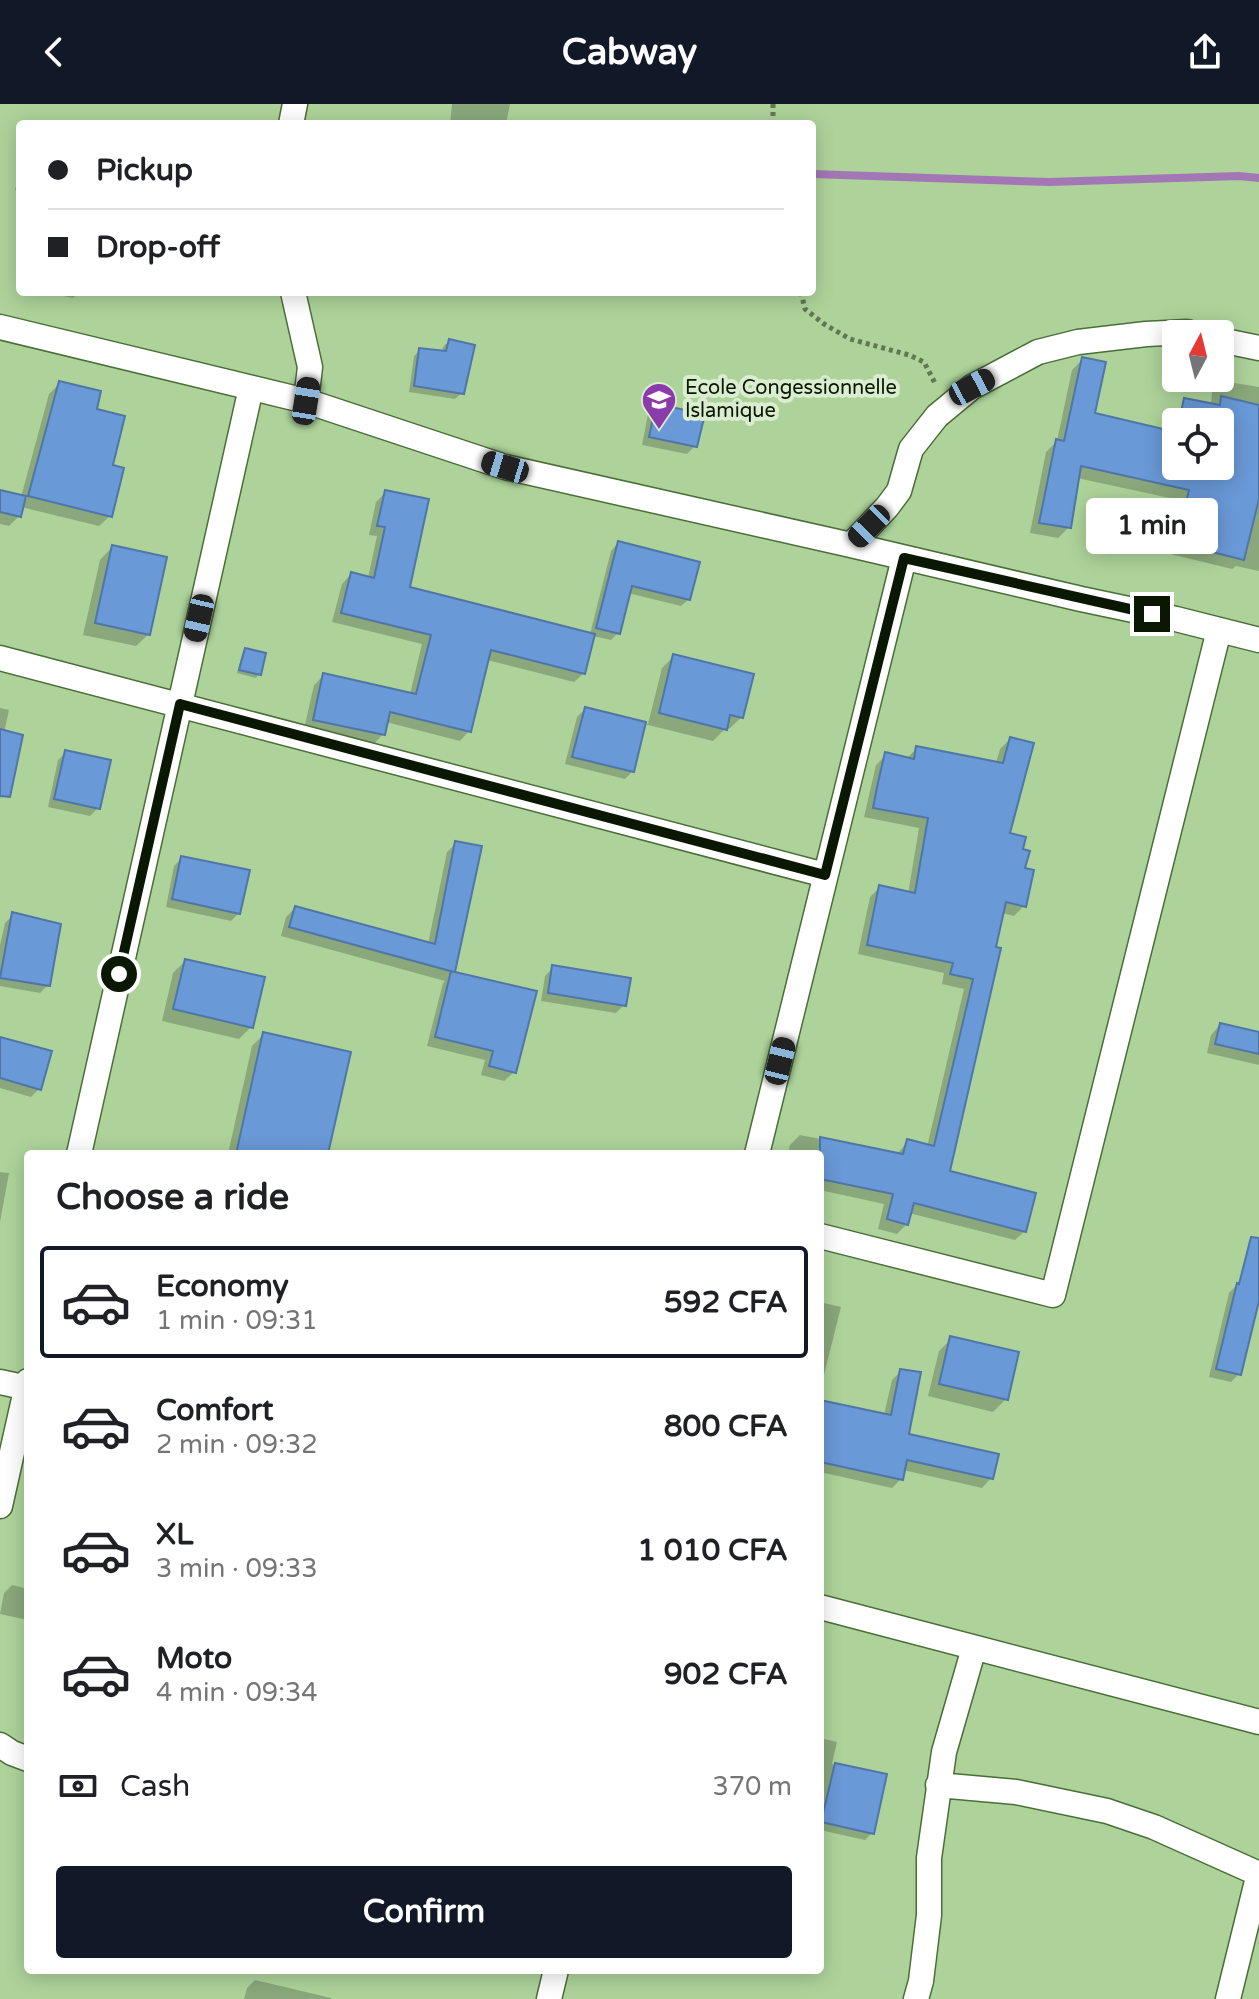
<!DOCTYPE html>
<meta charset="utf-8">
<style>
body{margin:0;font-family:"Varela Round",sans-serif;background:#f2f2f2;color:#202124;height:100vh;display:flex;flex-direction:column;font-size:30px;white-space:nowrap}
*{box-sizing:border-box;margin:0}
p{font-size:26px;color:#757577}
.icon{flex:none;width:44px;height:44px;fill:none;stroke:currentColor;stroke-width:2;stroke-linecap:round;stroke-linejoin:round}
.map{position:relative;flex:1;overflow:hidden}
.side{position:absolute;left:24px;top:1046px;width:800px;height:824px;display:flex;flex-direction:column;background:#fff;border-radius:8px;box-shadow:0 4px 20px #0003}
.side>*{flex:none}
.banner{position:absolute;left:16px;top:16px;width:800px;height:176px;border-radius:8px;box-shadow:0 4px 20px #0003;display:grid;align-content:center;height:176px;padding:0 32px;background:#fff}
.needle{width:52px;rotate:7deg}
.tools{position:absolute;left:1162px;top:216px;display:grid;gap:16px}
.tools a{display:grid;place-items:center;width:72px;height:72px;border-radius:8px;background:#fff;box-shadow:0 4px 20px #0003;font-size:40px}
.end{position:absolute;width:36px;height:36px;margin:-18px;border:10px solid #0a1703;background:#fff;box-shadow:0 0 0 4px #fff}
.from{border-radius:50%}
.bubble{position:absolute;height:56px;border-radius:8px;background:#fff;box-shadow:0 4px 20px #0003;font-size:26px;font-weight:700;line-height:56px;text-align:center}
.car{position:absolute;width:24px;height:48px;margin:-24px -12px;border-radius:10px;box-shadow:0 0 6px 2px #0007;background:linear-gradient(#222 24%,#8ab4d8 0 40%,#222 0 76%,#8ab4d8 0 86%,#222 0)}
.banner b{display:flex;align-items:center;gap:28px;height:76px;font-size:30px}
.banner b+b{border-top:2px solid #e0e0e0}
.banner i{width:20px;height:20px;background:#202124}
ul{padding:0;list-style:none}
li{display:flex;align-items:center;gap:24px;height:112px;margin:0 16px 12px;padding:0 16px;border:4px solid transparent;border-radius:8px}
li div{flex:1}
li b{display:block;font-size:30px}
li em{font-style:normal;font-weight:700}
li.selected{border-color:#111827}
li>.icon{width:72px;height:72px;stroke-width:1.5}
h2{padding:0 32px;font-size:36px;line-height:96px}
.pay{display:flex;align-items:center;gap:20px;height:88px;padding:0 32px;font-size:30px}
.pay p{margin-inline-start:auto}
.cta{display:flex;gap:16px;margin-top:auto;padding:16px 32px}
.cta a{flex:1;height:92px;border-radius:8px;background:#111827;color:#fff;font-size:32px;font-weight:700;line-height:92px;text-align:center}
header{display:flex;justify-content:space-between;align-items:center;height:104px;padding:0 32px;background:#111827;color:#fff;font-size:36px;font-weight:700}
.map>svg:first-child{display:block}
.shadow{fill:#0003}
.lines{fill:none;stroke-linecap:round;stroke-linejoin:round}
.stream{stroke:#a376b6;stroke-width:8}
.building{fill:#6999d7;stroke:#5076a7;stroke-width:2}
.street-casing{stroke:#4b6e39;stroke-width:27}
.path{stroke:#5f7952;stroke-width:5;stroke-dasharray:4 4;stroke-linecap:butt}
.street{stroke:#fff;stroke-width:24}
.route{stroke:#0a1703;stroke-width:10}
.labels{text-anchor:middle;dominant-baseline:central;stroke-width:8;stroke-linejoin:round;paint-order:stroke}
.poi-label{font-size:20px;fill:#0a1703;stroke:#daedd0;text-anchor:start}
</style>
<header><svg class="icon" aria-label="back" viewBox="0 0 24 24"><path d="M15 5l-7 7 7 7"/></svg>Cabway<svg class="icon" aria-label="share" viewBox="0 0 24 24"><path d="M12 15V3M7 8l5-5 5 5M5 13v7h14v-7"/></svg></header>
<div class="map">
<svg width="1259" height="1895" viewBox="0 0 1259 1895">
<rect width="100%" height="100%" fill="#add39a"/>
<!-- shadow -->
<path class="shadow" d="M452,0H510L506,20H450Z
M20,65V87L15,86Z
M44,188H80L73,194Z
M449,237L462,289L455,295L409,288L414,252L420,246L442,248L443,243Z
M1083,255L1093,310L1176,330V362H1220V318H1196L1211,302L1212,288L1223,277L1259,283V467L1236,462L1232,465L1166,449L1179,396L1077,374L1069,423L1058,434L1030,429L1046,348L1057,337L1072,266Z
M60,279L94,307L110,363V412L99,422L21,403L19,412L9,422L0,420V388L21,393L49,290Z
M656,302L695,342L687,350L642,341L648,310Z
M386,388L408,484L590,530L611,447L618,439L689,495L681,502L628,489L618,529L611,536L593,532L584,569L574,578L487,556L469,627L460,637L386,618L383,630L374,640L304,625L314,581L324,571L410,590L422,540L332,518L342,480L351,470L368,474L377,432L369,431L376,398Z
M112,443L149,530L136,542L83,531L100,456Z
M245,547L259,570L256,574L237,569L242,550Z
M674,552L742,613L729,625L726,624L713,637L644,620L633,667L625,675L565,660L577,613L585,605L648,620L662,564Z
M0,604L9,606L4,629L9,685L0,694Z
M1010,635L1008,730L1021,747L1024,802L1014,812L1002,809L947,1069L1025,1127L1015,1136L909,1109L907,1120L897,1130L878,1125L884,1100L820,1086V1050H788L790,1041L800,1031L897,1050L908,1037L927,1043L964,885L942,880L944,869L858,850L870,793L880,783L908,790L919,724L864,713L876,661L886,651L906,655L917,644L996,659L1000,645Z
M66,648L98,704L90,712L48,703L58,656Z
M456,739L453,870L514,968L504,977L481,971L485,956L427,942L443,879L445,877L281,832L286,813L295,804L428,840L447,748Z
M182,754L239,809L231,817L166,803L174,762Z
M13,811L48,881L40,889L0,882V841L5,819Z
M185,857L251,923L239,935L162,917L173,869Z
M553,864L624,901L616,909L541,897L545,872Z
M1220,921L1259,930V961L1207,949L1211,931Z
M264,930L326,1050H228L252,942Z
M0,935L39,985L31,993L0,984Z
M0,1068L9,1069L0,1118Z
M1237,1181L1259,1187V1188L1239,1270L1231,1278L1209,1273L1229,1189Z
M820,1198L841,1203L820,1287Z
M951,1235L1006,1295L993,1308L928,1292L939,1247Z
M901,1267L907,1331L991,1374L982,1384L903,1366L901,1375L892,1384L820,1368V1298L884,1311L892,1276Z
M12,1481L28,1485V1516L0,1510L4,1489Z
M820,1634L837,1638L832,1660L885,1672L872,1729L865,1736L820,1726Z
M255,1876L331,1894V1895H244L247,1884Z"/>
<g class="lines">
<!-- stream -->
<path class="stream" d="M812,70L1049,78L1239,72L1259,74"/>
</g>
<!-- building -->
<path class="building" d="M449,235L475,241L464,290L414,282L419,244L446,247Z
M1082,253L1106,258L1095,309L1176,328V362H1220V318H1179L1184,294L1220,301L1221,292L1259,301V395L1244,456L1176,439L1189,386L1081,362L1071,424L1039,419L1056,335L1064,337Z
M59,277L101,287L97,305L125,312L113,361L124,364L112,413L28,392Z
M656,300L705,310L697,343L649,333Z
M0,386L26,392L21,413L0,408Z
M385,386L429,395L410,483L595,530L585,570L491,546L471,628L390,608L385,631L313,616L323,569L416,590L431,531L341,509L351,468L374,474L385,423L377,422Z
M618,437L700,458L690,496L632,482L620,530L596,524Z
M112,441L167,453L150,531L95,519Z
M245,544L266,549L261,571L239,566Z
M673,550L754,570L743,614L730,611L727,626L659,609Z
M585,603L646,618L634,668L572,653Z
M0,625L23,631L10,693L0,692Z
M1010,633L1034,639L1010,729L1026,733L1023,745L1030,747L1025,764L1034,766L1026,803L1006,798L996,843L1001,844L950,1067L1036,1089L1026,1128L914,1099L908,1121L887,1115L893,1090L820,1075V1033L903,1050L907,1035L934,1042L973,875L950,870L953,859L867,841L879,781L915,789L928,714L873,704L877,683L885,648L914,655L916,642L1003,659Z
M65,646L111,656L100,705L54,695Z
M455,737L482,742L455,868L537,887L516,969L489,962L493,947L435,933L451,867L454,868L289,823L295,802L435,840Z
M181,752L250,766L240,810L172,795Z
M12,808L61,820L50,882L0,874Z
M185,855L265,873L253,924L173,905Z
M552,861L631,874L626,902L548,889Z
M1220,919L1259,928V950L1215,940Z
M263,928L351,948L328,1050H236Z
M0,933L52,947L41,986L0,974Z
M1251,1133L1259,1134V1197L1241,1271L1216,1265L1237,1179L1239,1180Z
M950,1232L1019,1248L1008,1296L939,1280Z
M900,1265L921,1268L909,1330L999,1350L993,1375L907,1356L903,1376L820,1358V1296L891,1311Z
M835,1659L887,1670L874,1730L821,1718Z"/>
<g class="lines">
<defs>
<path id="street" d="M291,20L295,0
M293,188L310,263L306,297
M0,223L306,297L505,363L851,441L1081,495L1176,515L1259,536
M1220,236L1259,244
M851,441L887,403L899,387L911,345L937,312L972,283L1038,248L1078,238L1146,230L1187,228L1194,230
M0,554L825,771
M79,1050L251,284
M757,1050L904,454
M820,1132L1053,1191L1219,526
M0,1278L28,1284
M0,1402L28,1277
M820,1503L1259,1618
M0,1641L12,1649L28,1655
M938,1681L1016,1688L1107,1707L1154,1723L1259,1770
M549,1895L556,1866
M916,1895L921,1877L929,1811V1754L944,1648L974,1544
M1228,1895L1259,1769"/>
</defs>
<!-- street casing -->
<use href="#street" class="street-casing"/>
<!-- path -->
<path class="path" d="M773,0V20
M801,188L805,205L824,220L850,235L909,251L924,258L936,281"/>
<!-- street -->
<use href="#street" class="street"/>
</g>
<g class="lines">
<!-- route -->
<path class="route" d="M119,870L180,600L825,771L904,454L1152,510"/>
</g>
<!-- icons -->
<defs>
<symbol id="school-pin" viewBox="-11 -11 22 30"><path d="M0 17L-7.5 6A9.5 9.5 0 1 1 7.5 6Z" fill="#8c3bab" stroke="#daedd0"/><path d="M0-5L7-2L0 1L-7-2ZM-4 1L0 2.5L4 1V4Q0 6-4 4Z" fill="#fff"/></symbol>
</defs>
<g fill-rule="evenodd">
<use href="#school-pin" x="639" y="276" width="40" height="54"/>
</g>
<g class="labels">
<!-- poi labels -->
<g class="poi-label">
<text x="685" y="284">Ecole Congessionnelle<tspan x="685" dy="23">Islamique</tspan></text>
</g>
</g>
</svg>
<div class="tools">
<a><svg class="needle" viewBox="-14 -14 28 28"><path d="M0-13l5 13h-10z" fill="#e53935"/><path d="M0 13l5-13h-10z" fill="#757577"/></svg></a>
<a><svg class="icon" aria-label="locate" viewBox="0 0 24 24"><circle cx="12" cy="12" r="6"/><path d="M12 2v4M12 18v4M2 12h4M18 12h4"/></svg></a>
</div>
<i class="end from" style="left:119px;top:870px"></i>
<i class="end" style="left:1152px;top:510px"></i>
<div class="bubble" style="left:1086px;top:394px;width:132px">1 min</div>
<i class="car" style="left:972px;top:283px;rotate:62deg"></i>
<i class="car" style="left:306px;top:297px;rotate:9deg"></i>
<i class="car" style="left:505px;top:363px;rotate:287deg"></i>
<i class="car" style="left:869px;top:422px;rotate:224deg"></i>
<i class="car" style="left:199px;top:514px;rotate:193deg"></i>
<i class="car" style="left:780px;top:957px;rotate:14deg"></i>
<div class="banner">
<b><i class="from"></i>Pickup</b>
<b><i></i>Drop-off</b>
</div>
<section class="side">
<h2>Choose a ride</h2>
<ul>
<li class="selected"><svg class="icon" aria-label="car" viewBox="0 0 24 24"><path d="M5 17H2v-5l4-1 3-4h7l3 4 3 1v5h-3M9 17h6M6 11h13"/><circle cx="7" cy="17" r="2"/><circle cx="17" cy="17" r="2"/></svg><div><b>Economy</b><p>1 min · 09:31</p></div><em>592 CFA</em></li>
<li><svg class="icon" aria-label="car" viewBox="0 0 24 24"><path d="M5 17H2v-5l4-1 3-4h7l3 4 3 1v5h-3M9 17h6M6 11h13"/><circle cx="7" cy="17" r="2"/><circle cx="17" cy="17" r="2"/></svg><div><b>Comfort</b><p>2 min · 09:32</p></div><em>800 CFA</em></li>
<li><svg class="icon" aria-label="car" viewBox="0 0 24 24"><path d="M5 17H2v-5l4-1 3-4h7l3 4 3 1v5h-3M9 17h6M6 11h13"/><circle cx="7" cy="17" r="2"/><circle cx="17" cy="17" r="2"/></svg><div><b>XL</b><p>3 min · 09:33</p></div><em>1 010 CFA</em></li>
<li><svg class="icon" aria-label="car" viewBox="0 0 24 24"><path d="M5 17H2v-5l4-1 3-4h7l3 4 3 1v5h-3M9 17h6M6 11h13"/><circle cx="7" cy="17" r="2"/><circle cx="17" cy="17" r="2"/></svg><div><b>Moto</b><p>4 min · 09:34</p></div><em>902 CFA</em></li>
</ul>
<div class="pay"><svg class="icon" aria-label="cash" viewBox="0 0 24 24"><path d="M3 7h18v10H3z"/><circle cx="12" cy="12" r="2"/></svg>Cash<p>370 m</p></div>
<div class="cta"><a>Confirm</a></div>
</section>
</div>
